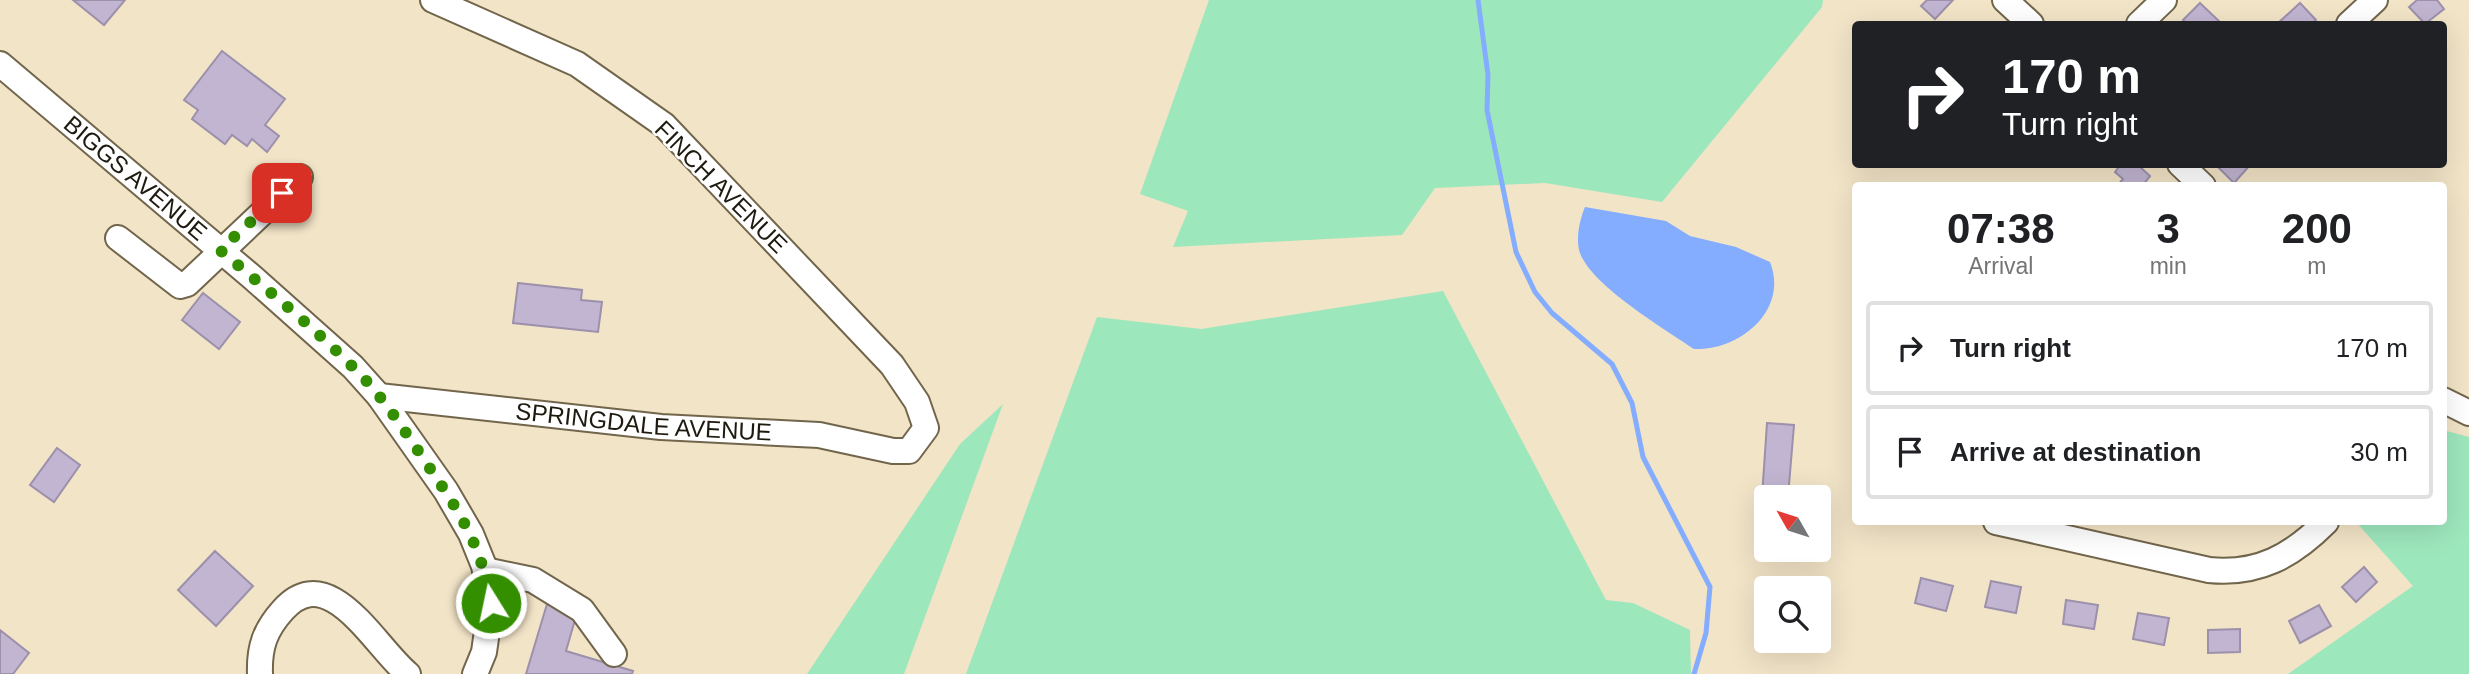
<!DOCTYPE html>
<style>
:root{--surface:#fff;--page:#f2f2f2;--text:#202124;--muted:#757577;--line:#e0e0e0}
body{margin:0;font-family:Arial,sans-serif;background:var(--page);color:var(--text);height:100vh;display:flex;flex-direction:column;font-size:26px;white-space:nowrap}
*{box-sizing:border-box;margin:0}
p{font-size:23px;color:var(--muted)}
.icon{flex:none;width:38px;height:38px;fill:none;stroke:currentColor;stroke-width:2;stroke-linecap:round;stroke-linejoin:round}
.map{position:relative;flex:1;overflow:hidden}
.drawer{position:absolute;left:1852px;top:182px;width:595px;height:343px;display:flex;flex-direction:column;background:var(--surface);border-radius:7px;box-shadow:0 7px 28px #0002}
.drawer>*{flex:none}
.guide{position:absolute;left:1852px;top:21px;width:595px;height:147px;border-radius:7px;box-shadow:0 7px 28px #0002;background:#202124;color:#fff;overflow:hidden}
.needle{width:46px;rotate:309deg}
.buttons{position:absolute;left:1754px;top:485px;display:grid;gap:14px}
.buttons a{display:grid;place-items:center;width:77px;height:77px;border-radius:7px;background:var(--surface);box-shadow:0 7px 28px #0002;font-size:35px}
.pin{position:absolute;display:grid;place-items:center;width:60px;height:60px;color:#fff;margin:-30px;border-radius:14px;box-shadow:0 4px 10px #0006}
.me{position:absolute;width:77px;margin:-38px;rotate:350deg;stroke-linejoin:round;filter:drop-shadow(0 0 5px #0008)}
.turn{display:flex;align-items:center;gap:24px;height:147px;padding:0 35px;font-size:32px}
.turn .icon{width:91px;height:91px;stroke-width:2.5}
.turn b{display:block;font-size:49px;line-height:60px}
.eta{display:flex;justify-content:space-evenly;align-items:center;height:119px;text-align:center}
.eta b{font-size:42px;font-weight:700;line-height:49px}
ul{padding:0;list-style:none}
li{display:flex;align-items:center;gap:21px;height:94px;margin:0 14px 10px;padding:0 21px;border:4px solid var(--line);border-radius:7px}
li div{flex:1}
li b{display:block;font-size:26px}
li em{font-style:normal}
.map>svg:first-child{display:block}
.green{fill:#9de7bd}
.water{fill:#84adff}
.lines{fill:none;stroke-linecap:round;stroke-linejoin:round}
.stream{stroke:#84adff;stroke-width:5}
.building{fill:#c1b5d1;stroke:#9c90ab;stroke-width:2}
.minor-casing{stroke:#71654b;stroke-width:28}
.minor{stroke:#fff;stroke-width:24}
.route{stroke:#348f00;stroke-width:12;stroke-dasharray:0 21.6}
.labels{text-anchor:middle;stroke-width:5;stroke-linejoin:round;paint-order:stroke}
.street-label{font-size:24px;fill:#1f1a10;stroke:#fff}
</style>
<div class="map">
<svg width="2469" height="674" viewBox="0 0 2469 674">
<rect width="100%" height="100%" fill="#f2e4c7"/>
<path class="green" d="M1209,0h614l-1,7 -160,195 -117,-19 -110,5 -33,47 -229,12 15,-36 -48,-17z
M1443,291l163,309 27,3 57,27 1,44h-725l131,-357 104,12z
M1003,404l-99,270h-97l153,-230z
M2443,430l26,7v237h-181l125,-88 -57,-64h87z"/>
<path class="water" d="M1585,207l81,14 24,15 46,11 34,15c19,48 -30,89 -76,87 -29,-20 -106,-65 -115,-99 -3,-14 1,-31 6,-43z"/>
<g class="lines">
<path class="stream" d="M1478,0l10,75 -1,35 29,142 19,40 17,21 60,51 20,39 11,54 67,130 -4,46 -12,41"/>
</g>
<path class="building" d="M73,0h52l-21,25z
M1927,0h26l-18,19 -14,-13z
M2417,0h20l7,9 -19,15 -16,-17z
M2200,3l22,21h-35l-4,-4z
M2300,3l16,17 -5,4h-34z
M222,51l63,48 -20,26 14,11 -12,16 -15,-13 -5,7 -15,-11 -7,9 -33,-25 6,-9 -14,-10z
M2121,164h16l13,12 -8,10h-25l6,-7 -8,-7z
M2215,164h36l-17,19z
M518,283l64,7 -1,10 21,2 -4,30 -85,-9z
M203,293l37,29 -21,27 -37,-29z
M1767,423l27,2 -6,72h-26z
M57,448l23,17 -26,37 -24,-17z
M215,551l38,35 -37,40 -38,-36z
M2364,567l13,15 -21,20 -14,-15z
M1921,578l32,8 -7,25 -31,-8z
M1991,581l30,6 -5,26 -31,-6z
M2066,600l32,5 -4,24 -31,-5z
M547,604l30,9 -11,38 67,20 -1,3h-106z
M2319,605l12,21 -31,17 -11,-22z
M2138,613l31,5 -5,27 -31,-6z
M2240,629v23l-32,1v-23z
M0,630l29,23 -16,21h-13z"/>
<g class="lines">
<g class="minor-casing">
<g id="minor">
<path d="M2005,0l26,24"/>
<path d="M2139,24l25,-24"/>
<path d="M2349,24l26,-24"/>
<path id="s1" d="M0,64l252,213 101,90 26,29 67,95 25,43 13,32 7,37 -7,49 -9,22"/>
<path d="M2180,164l23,22"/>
<path d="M118,238l62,48 7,-2 113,-107"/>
<path id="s2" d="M379,396l282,31 158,8 74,16h16l17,-23 -9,-26 -25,-37 -228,-240 -87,-61 -144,-64"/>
<path d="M2443,400l26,13"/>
<path d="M1996,522l213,48c49,5 83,-14 117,-48"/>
<path d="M485,570l48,10 49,30 32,44"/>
<path d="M260,674c-1,-27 5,-44 23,-64 46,-52 92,37 125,64"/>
</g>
</g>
<use href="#minor" class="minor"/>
</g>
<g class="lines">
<path class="route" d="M282,193l-62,57c45,38 91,75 133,117 29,28 51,63 74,97 33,49 54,80 64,139"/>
</g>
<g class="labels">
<g class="street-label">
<text dy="8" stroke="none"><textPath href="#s1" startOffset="177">BIGGS AVENUE</textPath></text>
<text transform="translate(721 187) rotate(45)" y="8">FINCH AVENUE</text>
<text dy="8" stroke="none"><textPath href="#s2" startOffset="266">SPRINGDALE AVENUE</textPath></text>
</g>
</g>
</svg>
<div class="buttons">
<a><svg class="needle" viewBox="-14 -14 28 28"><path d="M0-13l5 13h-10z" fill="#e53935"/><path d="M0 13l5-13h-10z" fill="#757577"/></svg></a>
<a><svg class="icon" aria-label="search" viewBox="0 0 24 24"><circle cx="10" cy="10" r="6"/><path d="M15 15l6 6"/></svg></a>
</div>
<div class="pin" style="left:282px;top:193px;background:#d93025"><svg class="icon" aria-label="arrive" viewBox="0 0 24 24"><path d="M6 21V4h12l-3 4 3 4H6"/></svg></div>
<svg class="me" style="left:491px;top:603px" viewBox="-20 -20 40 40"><circle r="17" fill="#348f00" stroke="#fff" stroke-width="3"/><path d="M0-11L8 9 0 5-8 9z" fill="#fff"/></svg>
<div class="guide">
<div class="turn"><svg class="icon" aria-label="right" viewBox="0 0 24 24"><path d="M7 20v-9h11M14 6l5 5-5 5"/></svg><div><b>170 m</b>Turn right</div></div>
</div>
<section class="drawer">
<div class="eta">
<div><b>07:38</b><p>Arrival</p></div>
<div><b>3</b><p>min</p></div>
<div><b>200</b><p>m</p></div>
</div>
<ul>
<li><svg class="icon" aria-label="right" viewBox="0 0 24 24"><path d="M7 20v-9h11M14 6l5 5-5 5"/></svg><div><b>Turn right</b></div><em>170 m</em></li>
<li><svg class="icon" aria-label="arrive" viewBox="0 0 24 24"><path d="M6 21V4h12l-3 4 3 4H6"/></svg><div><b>Arrive at destination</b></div><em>30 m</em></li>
</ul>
</section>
</div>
